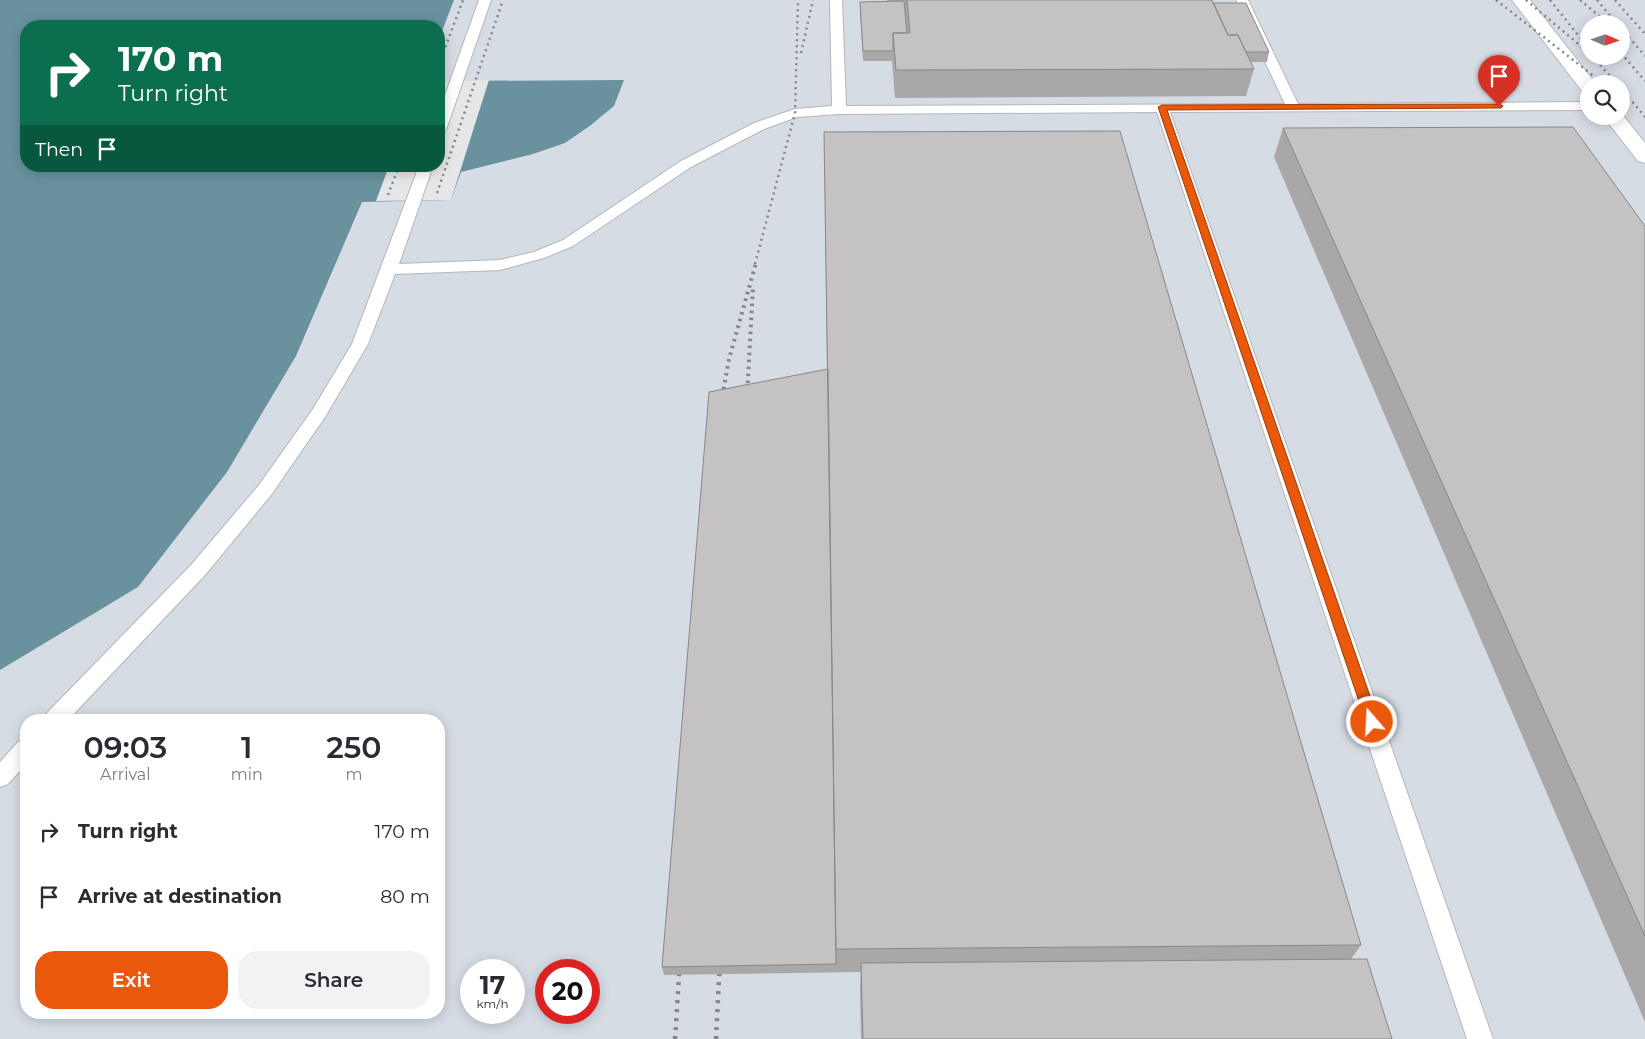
<!DOCTYPE html>
<style>
:root{--surface:#fff;--page:#f2f2f3;--text:#2b2b33;--muted:#7c7c81;--accent:#ea580c}
body{margin:0;font-family:Montserrat,sans-serif;background:var(--page);color:var(--text);height:100vh;display:flex;flex-direction:column;font-size:19px;white-space:nowrap}
*{box-sizing:border-box;margin:0}
p{font-size:16px;color:var(--muted)}
.icon{flex:none;width:28px;height:28px;fill:none;stroke:currentColor;stroke-width:2;stroke-linecap:round;stroke-linejoin:round}
.map{position:relative;flex:1;overflow:hidden}
.details{position:absolute;left:20px;top:714px;width:425px;height:305px;display:flex;flex-direction:column;background:var(--surface);border-radius:20px;box-shadow:0 2px 12px #0003}
.details>*{flex:none}
.guide{position:absolute;left:20px;top:20px;width:425px;height:152px;border-radius:20px;box-shadow:0 2px 12px #0003;background:#0b6e4f;color:#fff;overflow:hidden}
.needle{width:32px;rotate:92deg}
.tools{position:absolute;left:1580px;top:15px;display:grid;gap:10px}
.tools a{display:grid;place-items:center;width:50px;height:50px;border-radius:50%;background:var(--surface);box-shadow:0 2px 12px #0003;font-size:25px}
.speed{position:absolute;left:460px;top:959px;display:flex;gap:10px;font-size:25px;font-weight:700;text-align:center}
.speed>*{display:grid;place-content:center;width:65px;height:65px;border-radius:50%;background:var(--surface);box-shadow:0 2px 12px #0003;line-height:1}
.speed small{font-size:12px;font-weight:400}
.speed .limit{border:8px solid #d22;background:#fff;color:#111}
.pin{position:absolute;display:grid;place-items:center;width:42px;height:42px;color:#fff;margin:-51px -21px;border-radius:50% 50% 50% 0;rotate:-45deg;box-shadow:0 0 5px #0007}
.pin .icon{rotate:45deg}
.me{position:absolute;width:55px;margin:-28px;rotate:341deg;stroke-linejoin:round;filter:drop-shadow(0 0 4px #0008)}
.turn{display:flex;align-items:center;gap:18px;height:105px;padding:0 15px;font-size:22px}
.turn .icon{width:65px;height:65px;stroke-width:2.5}
.turn b{display:block;font-size:35px;line-height:42px}
.then{display:flex;align-items:center;height:48px;padding:0 15px;background:#0003;gap:10px;font-size:19px}
.eta{display:flex;justify-content:space-evenly;align-items:center;height:85px;text-align:center}
.eta b{font-size:30px;font-weight:600;line-height:35px}
.primary-button{display:flex;gap:10px;margin-top:auto;padding:10px 15px}
.primary-button a{flex:1;height:58px;border-radius:20px;background:var(--accent);color:#fff;font-size:20px;font-weight:600;line-height:58px;text-align:center}
.primary-button a+a{background:var(--page);color:var(--text)}
ul{padding:0;list-style:none}
li{display:flex;align-items:center;gap:15px;height:65px;padding:0 15px}
li div{flex:1}
li b{display:block;font-size:19px}
li em{font-style:normal}
.map>svg:first-child{display:block}
.built{fill:#d6dce4;fill-rule:evenodd}
.water{fill:#69919e}
.pier{fill:#e4e6e7}
.lines{fill:none;stroke-linecap:round;stroke-linejoin:round}
.service-casing{stroke:#b5b6b7;stroke-width:2}
.minor-casing{stroke:#b5b6b7;stroke-width:2}
.service{fill:#fff;fill-rule:evenodd}
.minor{fill:#fff;fill-rule:evenodd}
.rail-far2{stroke:#848586;stroke-width:2.5;stroke-dasharray:2 4;stroke-linecap:butt}
.rail-far1{stroke:#848586;stroke-width:4;stroke-dasharray:2.5 4.5;stroke-linecap:butt}
.rail{stroke:#848586;stroke-width:4.5;stroke-dasharray:3 6;stroke-linecap:butt}
.wall{fill:#a9a7a8}
.building{fill:#c4c2c3;stroke:#898888}
.route{fill:#ea580c;stroke:#983908}
</style>
<div class="map">
<svg width="1645" height="1039" viewBox="0 0 1645 1039">
<rect width="100%" height="100%" fill="#e4e6e7"/>
<path class="built" d="M454,0h1191v1039h-1645v-369l138,-83 158,-231 66,-154 14,-1 85,-29 72,-18 32,-11 26,-18 23,-19 9,-26 -184,1v-42zM1589,24h32v32h-32zM1589,84h32v32h-32zM26,720h413v292h-413zM471,970h43v42h-43zM546,970h43v42h-43z"/>
<path class="water" d="M0,0h454l-15,39v-13h-413v140h413v-85l185,-1 -10,26 -23,19 -26,18 -32,11 -72,18 -10,28 -89,2 -66,154 -69,116 -89,115 -138,83z"/>
<path class="pier" d="M489,80l-38,120 -75,1 13,-35h50v-85z"/>
<g class="lines">
<g class="service-casing">
<path id="service" d="M479,0h12l-45,130 -2,3 -5,1v-22z
M830,0h12l4,106 439,-2 -49,-104h12l50,104 291,-2v8l-419,2 323,927h-26l-310,-927 -318,2 -42,3 -33,12 -73,38 -118,79 -29,12 -44,12 -105,4 -27,70 -43,73 -54,78 -66,80 -137,145h-25l3,-6 145,-149 68,-80 54,-76 39,-65 67,-178h14l-34,98 101,-4 34,-8 29,-12 118,-79 73,-38 41,-14 37,-3z
M26,740v24l-18,20 -8,3v-25l18,-20z"/>
</g>
<g class="minor-casing">
<path id="minor" d="M1512,0h18l66,84h-7v9l-7,-2z
M1621,113l24,30v20l-7,-2 -35,-45h18z"/>
</g>
<use href="#service" class="service"/>
<use href="#minor" class="minor"/>
<path class="rail-far2" d="M1496,0l108,84
M1526,0l63,53
M1550,0l32,40
M1580,0l29,24
M1597,0l20,24
M1615,0l30,34
M1621,28l24,28
M801,53l12,-53
M1621,53l24,28
M1592,56l25,28
M439,64l24,-64
M1621,88l24,29
M437,193l66,-193
M388,195l11,-29
M755,264l40,-151 3,-113"/>
<path class="rail-far1" d="M747,397l6,-109
M721,403l8,-44 27,-96"/>
<path class="rail" d="M675,1039l5,-77
M716,1039l4,-80"/>
</g>
<path class="wall" d="M887,0h326v3l56,49 -2,10h-16l3,7 -8,27 -351,2 -3,-37h-29l-3,-50v-9l27,-1z
M1283,128l362,98v796l-371,-865z
M824,132l537,813 -10,14 41,80h-531l-1,-52 1,-15 -197,3 -2,-8 165,-598z"/>
<path class="building" d="M907,0h305l16,35h10l16,34 -358,1 -3,-37h17z
M904,1l3,32h-14v18h-30l-3,-49z
M1213,3h33l23,49h-23l-8,-17h-10z
M1573,127l72,99v710l-362,-808z
M1120,131l241,814 -525,4 -12,-817z
M828,369l8,595 -174,3 47,-575z
M1367,959l25,80h-529l-2,-76z"/>
<path class="route" d="M1499,104l4,2 -2,2 -334,2 212,612 -2,4 -5,2 -4,-2 -2,-4 -208,-615 4,-2z"/>
</svg>
<div class="tools">
<a><svg class="needle" viewBox="-14 -14 28 28"><path d="M0-13l5 13h-10z" fill="#e53935"/><path d="M0 13l5-13h-10z" fill="#7c7c81"/></svg></a>
<a><svg class="icon" aria-label="search" viewBox="0 0 24 24"><circle cx="10" cy="10" r="6"/><path d="M15 15l6 6"/></svg></a>
</div>
<div class="speed"><div>17<small>km/h</small></div><div class="limit">20</div></div>
<div class="pin" style="left:1499px;top:106px;background:#d93025"><svg class="icon" aria-label="arrive" viewBox="0 0 24 24"><path d="M6 21V4h12l-3 4 3 4H6"/></svg></div>
<svg class="me" style="left:1372px;top:722px" viewBox="-20 -20 40 40"><circle r="17" fill="#ea580c" stroke="#fff" stroke-width="3"/><path d="M0-11L8 9 0 5-8 9z" fill="#fff"/></svg>
<div class="guide">
<div class="turn"><svg class="icon" aria-label="right" viewBox="0 0 24 24"><path d="M7 20v-9h11M14 6l5 5-5 5"/></svg><div><b>170 m</b>Turn right</div></div>
<div class="then">Then<svg class="icon" aria-label="arrive" viewBox="0 0 24 24"><path d="M6 21V4h12l-3 4 3 4H6"/></svg></div>
</div>
<section class="details">
<div class="eta">
<div><b>09:03</b><p>Arrival</p></div>
<div><b>1</b><p>min</p></div>
<div><b>250</b><p>m</p></div>
</div>
<ul>
<li><svg class="icon" aria-label="right" viewBox="0 0 24 24"><path d="M7 20v-9h11M14 6l5 5-5 5"/></svg><div><b>Turn right</b></div><em>170 m</em></li>
<li><svg class="icon" aria-label="arrive" viewBox="0 0 24 24"><path d="M6 21V4h12l-3 4 3 4H6"/></svg><div><b>Arrive at destination</b></div><em>80 m</em></li>
</ul>
<div class="primary-button"><a>Exit</a><a>Share</a></div>
</section>
</div>
